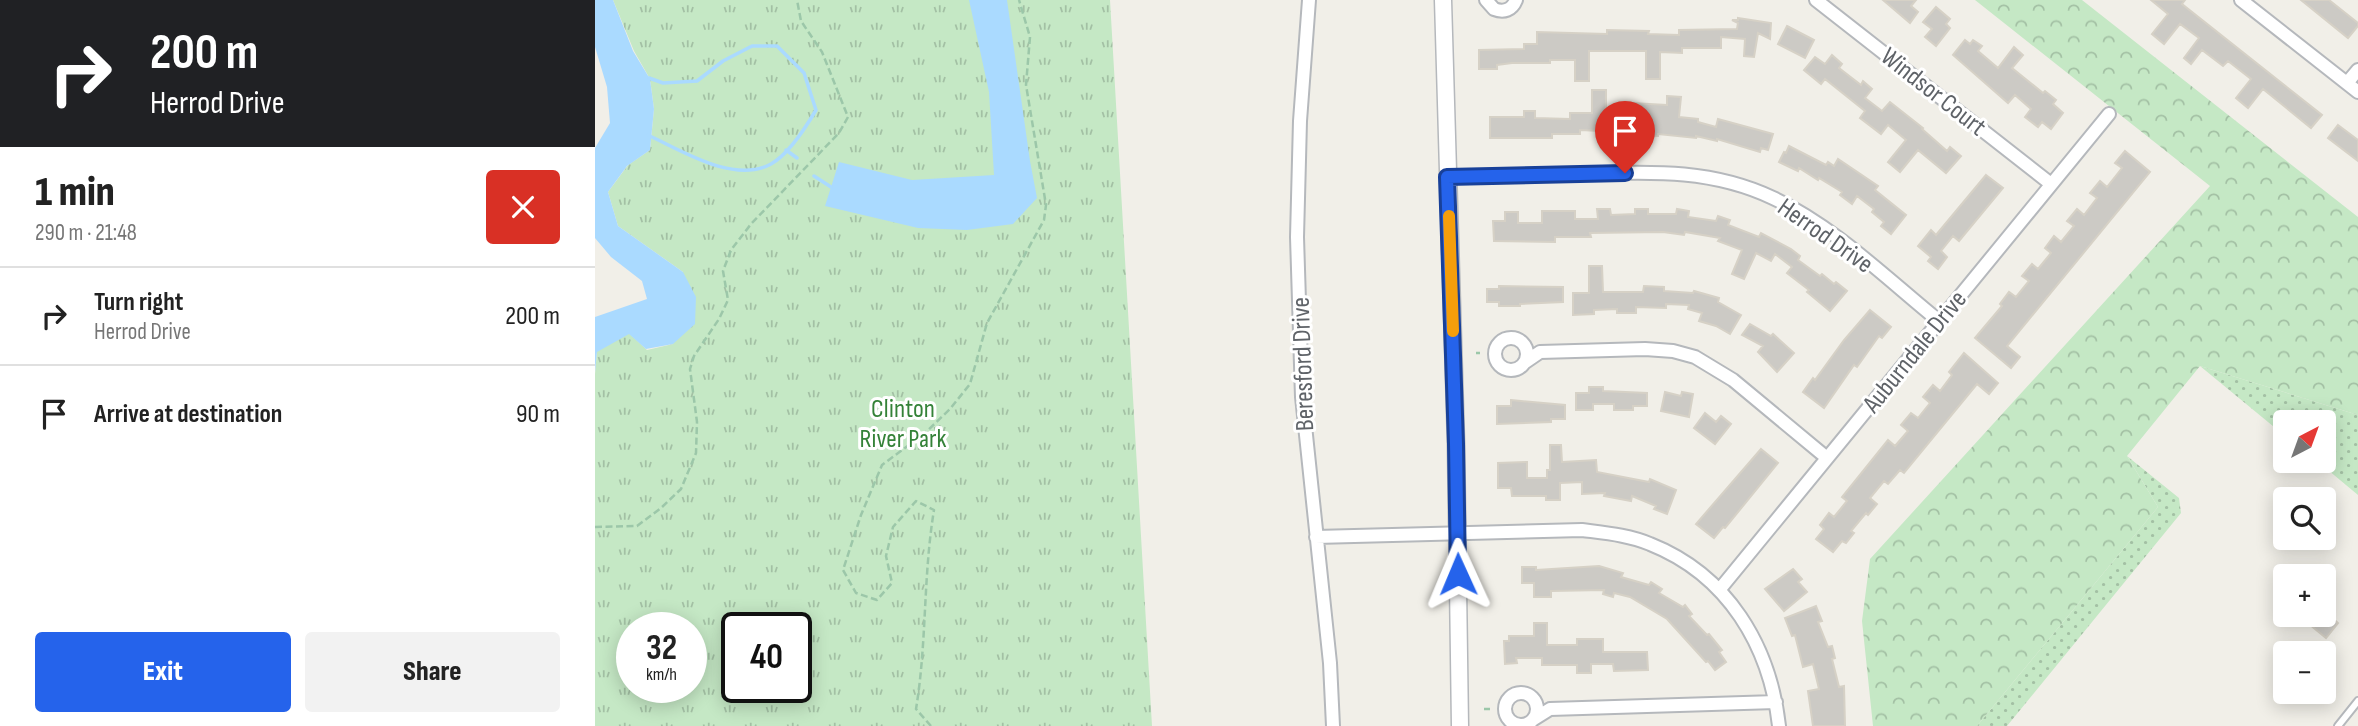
<!DOCTYPE html>
<meta charset="utf-8">
<style>
:root{--surface:#fff;--page:#f2f2f2;--text:#222;--muted:#767676;--line:#e0e0e0;--accent:#2563eb}
body{margin:0;font-family:"Sofia Sans Condensed",sans-serif;background:var(--page);color:var(--text);height:100vh;display:flex;flex-direction:column;font-size:26px;white-space:nowrap}
*{box-sizing:border-box;margin:0}
p{font-size:23px;color:var(--muted)}
.icon{flex:none;width:38px;height:38px;fill:none;stroke:currentColor;stroke-width:2;stroke-linecap:round;stroke-linejoin:round}
.map{position:relative;flex:1;overflow:hidden}
.side{display:flex;flex-direction:column;background:var(--surface);width:595px}
.side>*{flex:none}
.top-card{background:#202124;color:#fff;overflow:hidden}
.needle{width:46px;rotate:41deg}
.controls{position:absolute;left:1678px;top:410px;display:grid;gap:14px}
.controls a{display:grid;place-items:center;width:63px;height:63px;border-radius:7px;background:var(--surface);box-shadow:0 4px 18px #0003;font-size:35px}
.speed{position:absolute;left:21px;top:612px;display:flex;gap:14px;font-size:35px;font-weight:700;text-align:center}
.speed>*{display:grid;place-content:center;width:91px;height:91px;border-radius:50%;background:var(--surface);box-shadow:0 4px 18px #0003;line-height:1}
.speed small{font-size:18px;font-weight:400}
.speed .limit{border:4px solid #111;border-radius:10px;background:#fff;color:#111}
.pin{position:absolute;display:grid;place-items:center;width:60px;height:60px;color:#fff;margin:-72px -30px;border-radius:50% 50% 50% 0;rotate:-45deg;box-shadow:0 0 7px #0007}
.pin .icon{rotate:45deg}
.me{position:absolute;width:77px;margin:-38px;rotate:359deg;stroke-linejoin:round;filter:drop-shadow(0 0 5px #0008)}
.turn{display:flex;align-items:center;gap:24px;height:147px;padding:0 35px;font-size:32px}
.turn .icon{width:91px;height:91px;stroke-width:2.5}
.turn b{display:block;font-size:49px;line-height:60px}
.round{display:grid;place-items:center;flex:none;width:74px;height:74px;border-radius:7px;background:var(--page)}
.summary{display:flex;align-items:center;justify-content:space-between;height:119px;padding:0 35px}
h1{font-size:42px;font-weight:800;line-height:52px}
.button{display:flex;gap:14px;margin-top:auto;padding:14px 35px}
.button a{flex:1;height:80px;border-radius:7px;background:var(--accent);color:#fff;font-size:28px;font-weight:800;line-height:80px;text-align:center}
.button a+a{background:var(--page);color:var(--text)}
ul{padding:0;list-style:none}
li{display:flex;align-items:center;gap:21px;height:98px;padding:0 35px;border-top:2px solid var(--line)}
li div{flex:1}
li b{display:block;font-size:26px}
li em{font-style:normal}
main{display:flex;flex:1;min-height:0}
.map>svg:first-child{display:block}
.grass{fill:url(#grass-dots)}
.forest{fill:url(#forest-crowns)}
.park{fill:url(#park-tufts);fill-rule:evenodd}
.water{fill:#aadaff}
.lines{fill:none;stroke-linecap:round;stroke-linejoin:round}
.stream{stroke:#aadaff;stroke-width:3.5}
.building{fill:#cccac5;stroke:#d6d1c6;stroke-width:2}
.service-casing{stroke:#b5b8bc;stroke-width:10}
.minor-casing{stroke:#b5b8bc;stroke-width:16}
.tertiary-casing{stroke:#b5b8bc;stroke-width:19}
.path{stroke:#9cc7a9;stroke-width:2.5;stroke-dasharray:7 3.5;stroke-linecap:butt}
.service{stroke:#fff;stroke-width:6}
.minor{stroke:#fff;stroke-width:12}
.tertiary{stroke:#fff;stroke-width:16}
.route-casing{stroke:#184099;stroke-width:18}
.route{stroke:#2563eb;stroke-width:12}
.slow{stroke:#f59e0b;stroke-width:12}
.labels{text-anchor:middle;stroke-width:6;stroke-linejoin:round;paint-order:stroke}
.street-label{font-size:26px;fill:#5f6368;stroke:#fff}
.park-label{font-size:26px;fill:#348238;stroke:#fff}
</style>
<main>
<section class="side">
<div class="top-card">
<div class="turn"><svg class="icon" aria-label="right" viewBox="0 0 24 24"><path d="M7 20v-9h11M14 6l5 5-5 5"/></svg><div><b>200 m</b>Herrod Drive</div></div>
</div>
<div class="summary"><div><h1>1 min</h1><p>290 m · 21:48</p></div><a class="round" style="background:#d93025;color:#fff"><svg class="icon" aria-label="close" viewBox="0 0 24 24"><path d="M6 6l12 12M18 6L6 18"/></svg></a></div>
<ul>
<li><svg class="icon" aria-label="right" viewBox="0 0 24 24"><path d="M7 20v-9h11M14 6l5 5-5 5"/></svg><div><b>Turn right</b><p>Herrod Drive</p></div><em>200 m</em></li>
<li><svg class="icon" aria-label="arrive" viewBox="0 0 24 24"><path d="M6 21V4h12l-3 4 3 4H6"/></svg><div><b>Arrive at destination</b></div><em>90 m</em></li>
</ul>
<div class="button"><a>Exit</a><a>Share</a></div>
</section>
<div class="map">
<svg width="1763" height="726" viewBox="0 0 1763 726">
<defs>
<pattern id="grass-dots" width="8" height="8" patternUnits="userSpaceOnUse" patternTransform="scale(1.75)"><rect width="8" height="8" fill="#c5e8c5"/><path d="M2 2h.1M6 6h.1" fill="none" stroke="#a3c0a4" stroke-width="1.8" stroke-linecap="round"/></pattern>
<pattern id="forest-crowns" width="20" height="18" patternUnits="userSpaceOnUse" patternTransform="scale(1.75)"><rect width="20" height="18" fill="#c5e8c5"/><path d="M2 6a3 3 0 1 1 6 0M12 15a3 3 0 1 1 6 0" fill="none" stroke="#a3c0a4"/></pattern>
<pattern id="park-tufts" width="24" height="20" patternUnits="userSpaceOnUse" patternTransform="scale(1.75)"><rect width="24" height="20" fill="#c5e8c5"/><path d="M3 7l-1-3M5 7V3M7 7l1-3M15 17l-1-3M17 17v-4M19 17l1-3" fill="none" stroke="#a3c0a4"/></pattern>
</defs>
<rect width="100%" height="100%" fill="#f1efe8"/>
<path class="grass" d="M1605,366l158,49v80l-42,-35h8v-38h-39v14z
M1532,456l52,42 2,15 -174,213h-30l181,-219z"/>
<path class="forest" d="M1380,0h107l276,217v198l-158,-49 -73,90 31,51 -181,219h-104l-11,-105 8,-62 340,-373z"/>
<path class="park" d="M18,0h497l42,726h-557v-352l2,-23 32,-18 18,17 26,-6 10,-72 -65,-46 -10,-34 20,-27 22,-15 4,-41 -4,-30 -16,-28zM37,628h59v60h-59zM142,628h59v60h-59z"/>
<path class="water" d="M0,0h18l20,51 17,28 4,30 -4,41 -23,16 -19,26 10,34 65,46 13,25 -1,27 -22,20 -27,5 -17,-15 -32,18 -2,20v-55l52,-18 -5,-18 -31,-24 -16,-19v-90l15,-25 -3,-36 -12,-40z
M374,0h38l23,161 7,37 -24,26 -46,6 -49,-2 -93,-22 14,-44 73,18 82,-5 -5,-83z"/>
<g class="lines">
<path class="stream" d="M53,135c34,16 86,49 123,29 18,-10 35,-37 45,-54l-12,-37 -27,-27h-25l-29,15 -26,20 -34,2 -14,-5
M191,150l11,8
M219,176l17,11"/>
</g>
<path class="building" d="M1288,0h33l-5,6 7,6 -8,11z
M1556,0h34l-3,4 140,111 -11,13 -48,-39 -15,19 -12,-10 15,-19 -23,-18 -5,5 -21,-16 -11,14 -7,-6 15,-20 -19,-14 -16,20 -12,-10 16,-20z
M1706,0h28l29,23v3l-10,12z
M1341,7l14,12 -4,5 4,4 -14,18 -11,-9 7,-8 -9,-7z
M1143,18l33,5 -1,16 -12,-6 -4,24 -10,-1 1,-17 -24,-2v11h-39v5l-22,-1v27h-14v-28h-57v30h-14v-21h-25v3h-38l-15,2v4h-18v-19l45,-1v-5h13v-12l70,2v-4l42,1 -1,3 31,1v-5l58,-1 1,-6 -6,-3h6z
M1192,26l27,14 -9,18 -27,-14z
M1370,40l5,4 3,-4 9,6 -4,5 20,17 16,-21 9,8 -11,13 31,25 2,-2 11,9 -3,4 10,9 -12,16 -9,-7 -4,5 -13,-10 6,-8 -16,-14 -7,8 -55,-48z
M1237,55l10,9 -3,4 22,17 2,-4 9,8 -7,9 17,13 8,-9 33,26 -1,1 25,22 3,-4 11,9 -15,17 -28,-23 -18,22 -12,-10 18,-22 -18,-15 -7,9 -21,-16 5,-7 -40,-32 -4,5 -17,-14 11,-13 10,7z
M997,90h14v25h16l1,19 -22,1v-4l-21,-1v4h-28v4h-62v-21h34v-6h11v7l35,1v-6h22z
M1072,96l14,1 -2,20 19,2v3l18,5 2,-8 55,15 -5,16 -7,-2 -1,4 -43,-13v2l-21,-5v2l-38,-4v2l-13,-1 1,-12 -14,-1 1,-19 34,2z
M1743,125l20,15v21l-30,-23z
M1194,146l37,19 2,-3 6,4 4,-7 40,27 -3,4 31,25 -15,19 -10,-8 3,-4 -12,-10 2,-3 -17,-13 -5,8 -12,-9 2,-3 -23,-14 -1,2 -19,-12 -1,3 -19,-9 5,-10 2,1z
M1530,151l25,21 -143,174 13,11 -9,11 -36,-30 27,-32 -2,-2 9,-12 7,5 13,-16 -7,-5 10,-12 6,5 13,-16 -6,-5 9,-12 7,6 13,-16 -7,-5 10,-12 7,6 13,-17 -7,-5 10,-12 7,6 15,-19 -7,-5z
M1391,175l17,13 -44,53 -6,-5 -12,15 6,6 -9,12 -10,-8 3,-4 -13,-11 13,-16 5,5z
M1002,209h13l1,6 24,-1v-5h13v5h28l1,-5 12,2 -1,6 28,4 2,-5 12,4 -2,5 31,12 2,-4 30,16 9,7 -2,4 22,16 2,-2 12,10 2,-2 11,9 -17,20 -23,-19 2,-2 -22,-17 5,-6 -17,-13 -4,7 -15,-8 -12,26 -12,-5 10,-24 -24,-9 2,-3 -35,-6 -1,3 -21,-3 -73,1 1,4h-36v5l-61,-1 -1,-20h12v-9h13v11h24v-12h33v8h23z
M994,266h13l1,26h40l1,-6 20,1v4l29,2 1,-2 25,7 -1,4 23,13 -11,19 -14,-8 -17,-5 3,-8 -14,-4 1,-4 -23,-1v4l-30,-1v6h-19v-4l-23,1v4l-21,1v-22h16z
M904,286l64,1v15l-43,2v2h-21v-4h-12v-13h12z
M1275,310l21,17 -9,11 -3,-2 -22,31 -3,-2 -30,43 -21,-16 10,-14 2,2 29,-40z
M1155,324l21,12 2,-2 21,19 -17,19 -19,-20 5,-6 -21,-11z
M1369,353l34,30 -9,11 -12,-10 -73,89 -4,-3 -12,14 -4,-3 -14,17 7,6 -9,11 -2,-2 -15,18 3,2 -8,10 -4,-2 -9,11 -17,-13 8,-10 -4,-4 9,-12 5,4 13,-16 -5,-4 46,-57 7,6 13,-15 -7,-6 10,-12 7,5 12,-15 -7,-6 10,-12 7,6 12,-16 -3,-3z
M994,387h14v4l44,2v13h-14v4h-19v-6h-21v6h-17v-17h13z
M1070,392l16,4 1,-4 11,2 -4,23 -28,-6z
M916,400l54,5v14h-14v3l-54,2v-18h14z
M1110,413l11,9 5,-6 10,8 -16,20 -21,-16z
M955,445h11l1,17 34,-2 1,12 52,10 1,-3 26,11 -9,24 -13,-5 2,-3 -24,-10 -1,5 -27,-5 1,-3 -23,1v-12l-22,1v17h-14v-4h-34l-1,-8h-13v-25l29,-1v16h20v-8h3z
M1166,449l17,14 -53,65 -2,-1 -9,11 -18,-14z
M1004,566l24,7 -2,4 28,8 2,-3 11,7 -3,4 24,14 2,-2 7,9 -3,2 18,19 2,-1 13,16 -3,2 7,10 -11,8 -7,-9 -2,1 -39,-43 -37,-22 -16,-4 -1,4 -10,-3 1,-4 -53,1v6h-17v-14h-12v-16h14v3z
M1198,569l9,10 -4,3 9,10 -23,19 -19,-22z
M1221,606l6,15 -4,1 10,25 4,-1 3,12 -3,1 7,28 5,-1 1,40h-32l-5,-35 11,-2 -6,-25 -10,3 -8,-32 -3,1 -7,-18z
M1702,614h31l10,9 -12,15z
M939,623h13v22h30v-6h26v13h44l1,18 -34,1 -1,-7h-22v9h-14v-8h-35v-7h-26l1,5 -12,1 -1,-23h5v-5h25z"/>
<g class="lines">
<g class="service-casing">
<path id="service" d="M1743,726l20,-25"/>
</g>
<g class="minor-casing">
<path id="minor" d="M714,0l-9,121 -3,116 5,160 28,266 3,63
M891,0l8,9c10,4 18,1 22,-9
M1221,0l235,184
M1646,0l117,92
M1752,83l11,-13
M852,177c45,-1 89,-2 133,-3 68,-2 130,-6 193,24 62,29 114,81 166,123
M900 354a16 16 0 1 1 32 0a16 16 0 1 1-32 0Z
M929,363l16,-11 105,-3 28,2 22,6 38,23 94,78
M721,537l266,-7c23,3 47,5 68,14 78,31 120,102 129,182
M1125,589l389,-475
M910 709a16 16 0 1 1 32 0a16 16 0 1 1-32 0Z
M939,719l16,-10 226,-7"/>
</g>
<g class="tertiary-casing">
<path id="tertiary" d="M848,0l13,444 4,282"/>
</g>
<path class="path" d="M881,353h4
M0,527l42,-1 24,-18 20,-19 15,-36 1,-31 -7,-53 4,-13 25,-37 9,-19 -5,-29 8,-21 20,-26 88,-91 9,-16 -26,-65 -21,-31 -4,-21
M889,709h6
M336,726l-15,-17c11,-66 7,-133 18,-199l-18,-9 -23,26 -7,29 6,27 -15,17 -21,-7 -13,-23 18,-55 21,-50 43,-32 25,-24 20,-25 17,-61 57,-103 2,-15 -20,-120 4,-48 -11,-37"/>
<use href="#service" class="service"/>
<use href="#minor" class="minor"/>
<use href="#tertiary" class="tertiary"/>
</g>
<g class="lines">
<g class="route-casing">
<path id="route" d="M863,574l-2,-130 -9,-267 178,-4"/>
</g>
<use href="#route" class="route"/>
<path class="slow" d="M854,216l4,115"/>
</g>
<g class="labels">
<g class="street-label">
<text transform="translate(1339 91) rotate(38)" y="9">Windsor Court</text>
<text transform="translate(1231 235) rotate(35)" y="9">Herrod Drive</text>
<text transform="translate(1319 351) rotate(-51)" y="9">Auburndale Drive</text>
<text transform="translate(707 364) rotate(-92)" y="9">Beresford Drive</text>
</g>
<g class="park-label">
<text x="308" y="417">Clinton<tspan x="308" dy="30">River Park</tspan></text>
</g>
</g>
</svg>
<div class="controls">
<a><svg class="needle" viewBox="-14 -14 28 28"><path d="M0-13l5 13h-10z" fill="#e53935"/><path d="M0 13l5-13h-10z" fill="#767676"/></svg></a>
<a><svg class="icon" aria-label="search" viewBox="0 0 24 24"><circle cx="10" cy="10" r="6"/><path d="M15 15l6 6"/></svg></a>
<a>+</a>
<a>−</a>
</div>
<div class="speed"><div>32<small>km/h</small></div><div class="limit">40</div></div>
<div class="pin" style="left:1030px;top:173px;background:#d93025"><svg class="icon" aria-label="arrive" viewBox="0 0 24 24"><path d="M6 21V4h12l-3 4 3 4H6"/></svg></div>
<svg class="me" style="left:863px;top:574px" viewBox="-20 -20 40 40"><path d="M0-17L14 15 0 8-14 15z" fill="#2563eb" stroke="#fff" stroke-width="4"/></svg>
</div>
</main>
